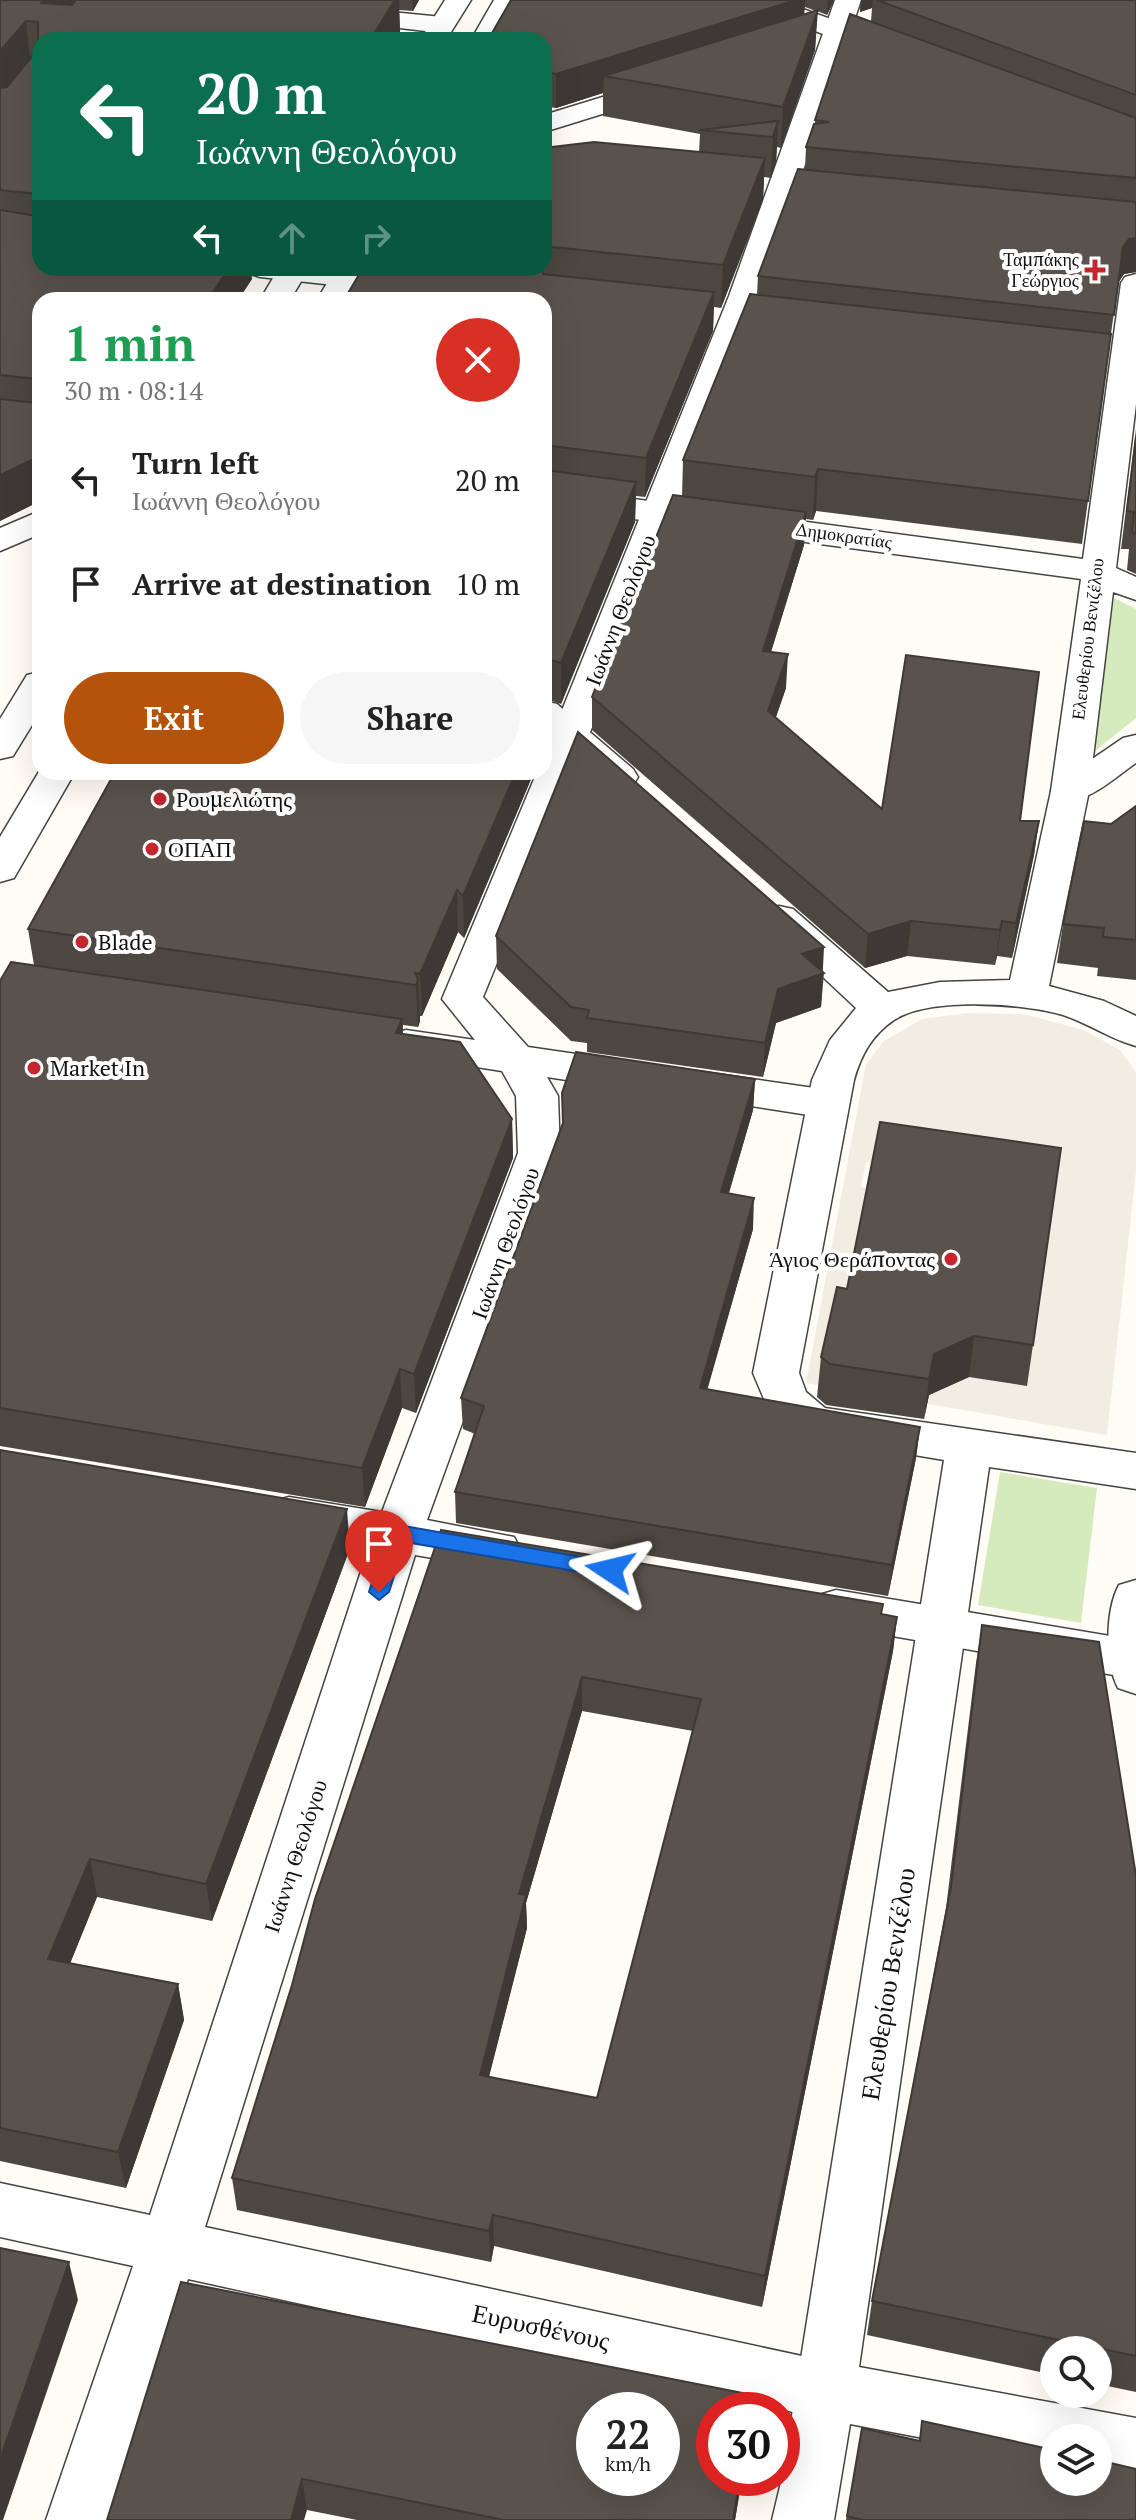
<!DOCTYPE html>
<meta charset="utf-8">
<style>
:root{--surface:#fff;--page:#f6f6f6;--text:#222;--muted:#767676;--accent:#b45309}
body{margin:0;font-family:"PT Serif",serif;background:var(--page);color:var(--text);height:100vh;display:flex;flex-direction:column;font-size:30px;white-space:nowrap}
*{box-sizing:border-box;margin:0}
p{font-size:26px;color:var(--muted)}
.icon{flex:none;width:44px;height:44px;fill:none;stroke:currentColor;stroke-width:2;stroke-linecap:round;stroke-linejoin:round}
.map{position:relative;flex:1;overflow:hidden}
.panel{position:absolute;left:32px;top:292px;width:520px;height:488px;display:flex;flex-direction:column;background:var(--surface);border-radius:24px;box-shadow:0 8px 32px #0002}
.panel>*{flex:none}
.banner{position:absolute;left:32px;top:32px;width:520px;height:244px;border-radius:24px;box-shadow:0 8px 32px #0002;background:#0b6e4f;color:#fff;overflow:hidden}
.controls{position:absolute;left:1040px;top:2336px;display:grid;gap:16px}
.controls a{display:grid;place-items:center;width:72px;height:72px;border-radius:50%;background:var(--surface);box-shadow:0 8px 32px #0002;font-size:40px}
.speed{position:absolute;left:576px;top:2392px;display:flex;gap:16px;font-size:40px;font-weight:700;text-align:center}
.speed>*{display:grid;place-content:center;width:104px;height:104px;border-radius:50%;background:var(--surface);box-shadow:0 8px 32px #0002;line-height:1}
.speed small{font-size:20px;font-weight:400}
.speed .limit{border:12px solid #d22;background:#fff;color:#111}
.pin{position:absolute;display:grid;place-items:center;width:68px;height:68px;color:#fff;margin:-82px -34px;border-radius:50% 50% 50% 0;rotate:-45deg;box-shadow:0 0 8px #0007}
.pin .icon{rotate:45deg}
.me{position:absolute;width:88px;margin:-44px;rotate:280deg;stroke-linejoin:round;filter:drop-shadow(0 0 6px #0008)}
.turn{display:flex;align-items:center;gap:28px;height:168px;padding:0 32px;font-size:36px}
.turn .icon{width:104px;height:104px;stroke-width:2.5}
.turn b{display:block;font-size:56px;line-height:68px}
.lanes{display:flex;align-items:center;height:76px;padding:0 32px;background:#0003;justify-content:center;gap:40px;direction:ltr}
.lanes .off{opacity:.35}
.round{display:grid;place-items:center;flex:none;width:84px;height:84px;border-radius:42px;background:var(--page)}
.head{display:flex;align-items:center;justify-content:space-between;height:136px;padding:0 32px}
h1{font-size:48px;font-weight:700;line-height:60px;color:#1e9e55}
.cta{display:flex;gap:16px;margin-top:auto;padding:16px 32px}
.cta a{flex:1;height:92px;border-radius:48px;background:var(--accent);color:#fff;font-size:32px;font-weight:700;line-height:92px;text-align:center}
.cta a+a{background:var(--page);color:var(--text)}
ul{padding:0;list-style:none}
li{display:flex;align-items:center;gap:24px;height:104px;padding:0 32px}
li div{flex:1}
li b{display:block;font-size:30px}
li em{font-style:normal}
.map>svg:first-child{display:block}
.green{fill:#d5ebbd}
.plaza{fill:#f1ede2;fill-rule:evenodd}
.lines{fill:none;stroke-linecap:round;stroke-linejoin:round}
.minor-casing{stroke:#444;stroke-width:3}
.tertiary-casing{stroke:#444;stroke-width:3}
.minor{fill:#fff;fill-rule:evenodd}
.tertiary{fill:#fff;fill-rule:evenodd}
.wall{fill:#4d4742;fill-rule:evenodd}
.shaded-wall{fill:#3f3936}
.building{fill:#5a524d;stroke:#3f3936;stroke-width:2;fill-rule:evenodd}
.route{fill:#1a73e8;stroke:#114b97;stroke-width:2}
.poi-dot{fill:#c4262e;stroke:#fff;stroke-width:3}
.labels{text-anchor:middle;stroke-width:8;stroke-linejoin:round;paint-order:stroke}
.far-poi-label{font-size:18px;fill:#111;stroke:#fff;text-anchor:end}
.far-street-label{font-size:18px;fill:#111;stroke:#fff}
.street-label{font-size:22px;fill:#111;stroke:#fff}
.poi-label{font-size:22px;fill:#111;stroke:#fff;text-anchor:start}
.near-street-label{font-size:26px;fill:#111;stroke:#fff}
</style>
<div class="map">
<svg width="1136" height="2520" viewBox="0 0 1136 2520">
<rect width="100%" height="100%" fill="#fffdf5"/>
<path class="green" d="M1114,598l22,11v109l-47,38z
M1000,1472l97,16 -16,135 -103,-18z"/>
<path class="plaza" d="M968,1013l55,1 61,16 36,20 16,22v99l-29,264 -301,-52 60,-319 18,-23 38,-22zM866,1162l188,27 -104,196 -16,7 -21,-1 -42,-202 -10,-2z"/>
<g class="lines">
<g class="minor-casing">
<path id="minor" d="M835,0h26c-111,338 -244,668 -378,997l45,50 103,15 15,4 6,10 -6,10 -15,4 -84,-13 11,19 2,57 -133,367 87,17 7,13 -7,13 -17,6 -82,-14 -210,672 620,134 21,8 9,21 -9,21 -21,8 -637,-140 -80,241h-62l87,-254 -133,-29v-54l150,32 219,-668 -97,-19 -7,-13 7,-13 17,-5 93,15 136,-359 -2,-57 -14,-25 -96,-15 -14,-4 -6,-9 6,-9 14,-4 69,10 -33,-41 95,-227h7v-17l185,-459z
M341,7l101,10 13,8 -13,8 -110,-13 -4,-5 4,-5z
M661,79l9,2 4,6 -4,6 -126,39v-17z
M245,268c51,0 105,-5 154,8l5,6 -5,6 -10,3 -129,-14 -10,-3z
M1136,735v28c-24,16 -49,43 -79,36l-6,-8 6,-8 66,-45z
M695,1071l133,19 15,4 6,10 -6,10 -15,4 -148,-23 -6,-10 6,-10z
M836,1590l298,50 2,39 -317,-56 -8,-14 8,-14z"/>
</g>
<g class="tertiary-casing">
<path id="tertiary" d="M445,0h26l-25,40h-26z
M494,0h26l-23,40h-26z
M741,0h37l133,48 4,6 -4,6h-18l-148,-55z
M279,268h30l-19,32h-30z
M336,268h30l-19,32h-30z
M1136,274v130l-20,164 20,9v23l-23,-8 -24,199 -40,195 55,15 32,15v30c-26,-7 -48,-23 -73,-31 -41,-12 -133,-18 -169,5 -22,15 -33,35 -40,60l-55,293 7,19 19,16 311,45v36l-147,-22 -130,900 277,51v60l-38,-7v-33h-44v25l-204,-39 -16,96h-62l10,-42 162,-1018 -148,-25 -26,-22 -17,-40 59,-293 18,-40 26,-32 -96,-90 5,-9 14,-3 14,3 95,83 52,-10 70,-2 41,-189 30,-212 -537,-72v-20l539,72 38,-276 4,-6z
M40,511v23l-40,17v-23z
M40,672v40l-27,44 -13,3v-40l27,-44z
M544,701l13,3 76,65 5,8 -5,8 -13,3 -13,-3 -63,-54z
M40,770l35,2 -61,106 -14,4v-45z
M1136,1580v114l-18,-6c-13,-25 -13,-77 1,-103z"/>
</g>
<use href="#minor" class="minor"/>
<use href="#tertiary" class="tertiary"/>
</g>
<path class="wall" d="M0,0h419l-6,11 -14,-1 1,22 -360,8 212,239 -14,21h-198v201l-40,20z
M511,0h323l-7,15 -10,-4 -2,39 -34,98 -4,-1 -1,15 -5,16 -7,-1 -1,23 -42,108 -7,-1 -1,24 -68,166 -9,-1 -1,26 -74,182 -14,-5 1,39 -4,9v-447l-181,-32h181v-120l155,4 1,-18 -97,-18v-23l-47,15 -12,-2v-66zM805,7l11,4 -12,3z
M861,0h275v272l-12,2 -6,9 -36,261 -266,-33 -3,9 -7,-1 -2,26 -33,107 15,36 -10,29 106,92 138,12h19l-5,34 -22,103 -15,-2 -2,9 -88,-9 -42,12 -273,-238v-33l90,-201 1,-36 74,-165 1,-19 47,-107 1,-22 9,-23v-4l56,-99 1,-13 -12,4z
M1136,429v145l-9,-4 2,-21h-8z
M115,772h419l-70,166 -6,-6 -36,84h-2v5l-2,6 -15,-2v9l109,85 1,39 -97,255 -14,-5 -37,99 -365,-61v-465l34,-16 -6,-36z
M1136,806v174l-39,-4 1,-8 -41,-5 6,-39 48,-100z
M496,936l326,36 2,1 -3,34 -45,16 -13,54 -176,-25v-9l-16,-2 -74,-72z
M755,1079l-2,31 -24,83 24,36 -46,160 213,38 -4,31 -28,138 -432,-73 -1,-31 20,-58 -12,-5 -2,-31 101,-273v-32z
M837,1287l196,58 -6,41 -58,-9 -40,18 -5,24 -98,-14 -9,-8 4,-40z
M0,1450l350,98 -138,373 -115,-24 -27,66 108,21 6,36 -58,168 -126,-27z
M441,1530l456,87 -4,34 -131,656 -268,-61 -3,16 -254,-52 -5,-32zM582,1711l111,20 -96,367 -108,-21 38,-149 -1,-25z
M982,1625l154,251v516l-38,-8v-34h-44v25l-187,-40 5,-34 74,-393 30,-245z
M181,2282l572,113 -1,15h-38v68h28l-7,42h-378l-50,-10z
M922,2421l214,99h-290l16,-92 57,13z"/>
<path class="shaded-wall" d="M43,0h34l-31,40 -5,-37z
M395,0h4l1,32 -5,8h-25z
M412,0h7l-6,11z
M796,0h9l-2,30 -199,46 -1,17 -47,15v-34z
M828,0h6l-7,15z
M861,0h12l-1,8 -12,4z
M818,10l-3,40 -34,98 2,-41z
M26,21l4,38 -30,36v-44z
M778,121l-2,41 -5,16 2,-41z
M765,158l-2,42 -42,108 2,-43z
M1136,238v34l-12,2 -6,9 5,-36 6,-8z
M229,268h22l1,11 -14,21h-30z
M714,292l-1,39 -68,166 1,-39z
M40,456v45l-40,20v-46z
M818,469l-2,42 -3,9 2,-43z
M636,482l-1,40 -74,182v-41z
M806,512l-2,33 -43,139 2,-33z
M788,654l-2,34 -20,57 2,-34z
M547,697l1,41 -4,9v-42z
M516,772h18l-70,166 -1,-42z
M1039,821l-5,34 -22,103 4,-35z
M457,890l1,42 -36,84 -2,-42z
M911,921l-4,35 -42,12 3,-34z
M1002,921l-5,35 -2,9 5,-35z
M824,947l-3,60 -45,16 -13,54 2,-34 13,-54 24,-35z
M418,979l2,42 -2,6 -2,-42z
M402,1019l2,39 -8,-25z
M755,1079l-2,31 -33,113 1,-31z
M512,1119l1,39 -97,255 -2,-39z
M754,1198l-1,31 -54,190 1,-31z
M974,1336l-5,41 -40,18 -5,24 5,-40 5,-25z
M400,1369l2,39 -37,99 -3,-39z
M920,1427l-4,31 -28,138 4,-31z
M347,1509l3,39 -138,373 -6,-37z
M897,1617l-4,34 -131,656 3,-31z
M582,1677v34l-56,192 1,25 -46,179 -1,-32 39,-181z
M90,1859l7,38 -40,99 -9,-37z
M178,1984l6,36 -58,168 -8,-36z
M493,2215l1,31 -3,16 -2,-31z
M69,2262l9,38 -75,220h-3v-61z
M740,2478h2l-7,42h-2z
M302,2479l5,31 -3,10h-13z"/>
<path class="building" d="M0,0h43l-2,3 31,2 4,-5h319l-25,40h-330v228h189l-21,32h-168v156l-40,19v-76l36,4 1,-24 -37,-4v-165l37,6v-22l-37,-4v-102l7,-1 31,-38v-27l-12,-1 -26,30z
M511,0h285l-240,74 -12,-2v-32h-56z
M877,0h259v95z
M818,10l-35,97 -179,-31z
M850,14l286,104v60l-330,-31 8,-23 15,-2 -14,-2z
M778,121l-5,16 -73,-7z
M594,142l171,16 -42,107 -179,-19v-98z
M798,169l338,33v36l-7,1 -6,8 -9,68 -356,-39z
M363,268h179l1,6 171,18 -68,166 -102,-13v-145h-200z
M750,294l361,40 -23,167 -270,-32 -3,8 -132,-17z
M1136,437v97l-4,-2 2,-20 -7,-1z
M544,470l92,12 -75,181 -17,-5z
M673,495l133,17 -43,139 25,3 -20,57 114,98 24,-154 133,17 -19,149h19l-23,102 -14,-2 -2,9 -89,-9 -43,13 -276,-237z
M578,732l246,215 -22,7 22,19 -46,16 -13,54 -178,-25 2,-8 -18,-3 -75,-71z
M115,772h401l-53,124 -6,-6 -37,84 -5,-1 3,6 -2,6 -388,-56z
M1136,806v134l-33,-3 1,-9 -41,-4 21,-103 27,3z
M11,962l391,57 -6,14 64,9 52,77 -98,255 -14,-5 -38,99 -362,-60v-427z
M576,1052l179,27 -34,113 33,6 -54,190 220,39 -28,138 -437,-73 29,-86 -23,-8 102,-275 -1,-30z
M880,1122l181,26 -28,197 -59,-9 -40,18 -5,25 -99,-15 -9,-7 16,-70 10,2z
M0,1450l347,59 -141,375 -116,-25 -42,100 130,25 -60,168 -118,-24z
M441,1530l442,74 -2,10 16,3 -132,659 -272,-61 -4,16 -257,-53 60,-193 23,-86zM582,1677l119,22 -104,399 -117,-23 46,-180 -7,-1z
M982,1625l117,17 37,234v480l-264,-55 79,-414z
M0,2248l69,14 -69,197z
M181,2282l572,113 -2,15h-37v68h26l-7,42h-229l-202,-41 -11,41h-184zM594,2410h68v68h-68z
M922,2421l132,29v32h44v-22l38,9v51h-273l-16,-4 15,-88 58,13z"/>
<path class="route" d="M398,1525l212,37 10,8 -10,7 -205,-35 -16,50 -10,8 -10,-8 19,-59z"/>
<g class="poi-dot">
<path d="M1091 258h8v8h8v8h-8v8h-8v-8h-8v-8h8z"/>
<circle cx="160" cy="799" r="8"/>
<circle cx="152" cy="849" r="8"/>
<circle cx="82" cy="942" r="8"/>
<circle cx="34" cy="1068" r="8"/>
<circle cx="951" cy="1259" r="8"/>
</g>
<g class="labels">
<g class="far-poi-label">
<text x="1079" y="266">Ταμπάκης<tspan x="1079" dy="21">Γεώργιος</tspan></text>
</g>
<g class="far-street-label">
<text transform="translate(844 536) rotate(8)" y="6">Δημοκρατίας</text>
<text transform="translate(1088 639) rotate(-83)" y="6">Ελευθερίου Βενιζέλου</text>
</g>
<g class="street-label">
<text transform="translate(620 610) rotate(-69)" y="8">Ιωάννη Θεολόγου</text>
<text transform="translate(505 1243) rotate(-70)" y="8">Ιωάννη Θεολόγου</text>
<text transform="translate(295 1856) rotate(-72)" y="8">Ιωάννη Θεολόγου</text>
</g>
<g class="poi-label">
<text x="176" y="807">Ρουμελιώτης</text>
<text x="168" y="857">ΟΠΑΠ</text>
<text x="98" y="950">Blade</text>
<text x="50" y="1076">Market In</text>
<text x="935" y="1267" text-anchor="end">Άγιος Θεράποντας</text>
</g>
<g class="near-street-label">
<text transform="translate(888 1984) rotate(-81)" y="9">Ελευθερίου Βενιζέλου</text>
<text transform="translate(541 2327) rotate(12)" y="9">Ευρυσθένους</text>
</g>
</g>
</svg>
<div class="controls">
<a><svg class="icon" aria-label="search" viewBox="0 0 24 24"><circle cx="10" cy="10" r="6"/><path d="M15 15l6 6"/></svg></a>
<a><svg class="icon" aria-label="layers" viewBox="0 0 24 24"><path d="M12 4l9 5-9 5-9-5zM3 14l9 5 9-5"/></svg></a>
</div>
<div class="speed"><div>22<small>km/h</small></div><div class="limit">30</div></div>
<div class="pin" style="left:379px;top:1592px;background:#d93025"><svg class="icon" aria-label="arrive" viewBox="0 0 24 24"><path d="M6 21V4h12l-3 4 3 4H6"/></svg></div>
<svg class="me" style="left:610px;top:1570px" viewBox="-20 -20 40 40"><path d="M0-17L14 15 0 8-14 15z" fill="#1a73e8" stroke="#fff" stroke-width="4"/></svg>
<div class="banner">
<div class="turn"><svg class="icon" aria-label="left" viewBox="0 0 24 24"><path d="M17 20v-9H6M10 6l-5 5 5 5"/></svg><div><b>20 m</b>Ιωάννη Θεολόγου</div></div>
<div class="lanes"><svg class="icon" aria-label="left" viewBox="0 0 24 24"><path d="M17 20v-9H6M10 6l-5 5 5 5"/></svg><svg class="icon off" aria-label="ahead" viewBox="0 0 24 24"><path d="M12 20V5M6 11l6-6 6 6"/></svg><svg class="icon off" aria-label="right" viewBox="0 0 24 24"><path d="M7 20v-9h11M14 6l5 5-5 5"/></svg></div>
</div>
<section class="panel">
<div class="head"><div><h1>1 min</h1><p>30 m · 08:14</p></div><a class="round" style="background:#d93025;color:#fff"><svg class="icon" aria-label="close" viewBox="0 0 24 24"><path d="M6 6l12 12M18 6L6 18"/></svg></a></div>
<ul>
<li><svg class="icon" aria-label="left" viewBox="0 0 24 24"><path d="M17 20v-9H6M10 6l-5 5 5 5"/></svg><div><b>Turn left</b><p>Ιωάννη Θεολόγου</p></div><em>20 m</em></li>
<li><svg class="icon" aria-label="arrive" viewBox="0 0 24 24"><path d="M6 21V4h12l-3 4 3 4H6"/></svg><div><b>Arrive at destination</b></div><em>10 m</em></li>
</ul>
<div class="cta"><a>Exit</a><a>Share</a></div>
</section>
</div>
